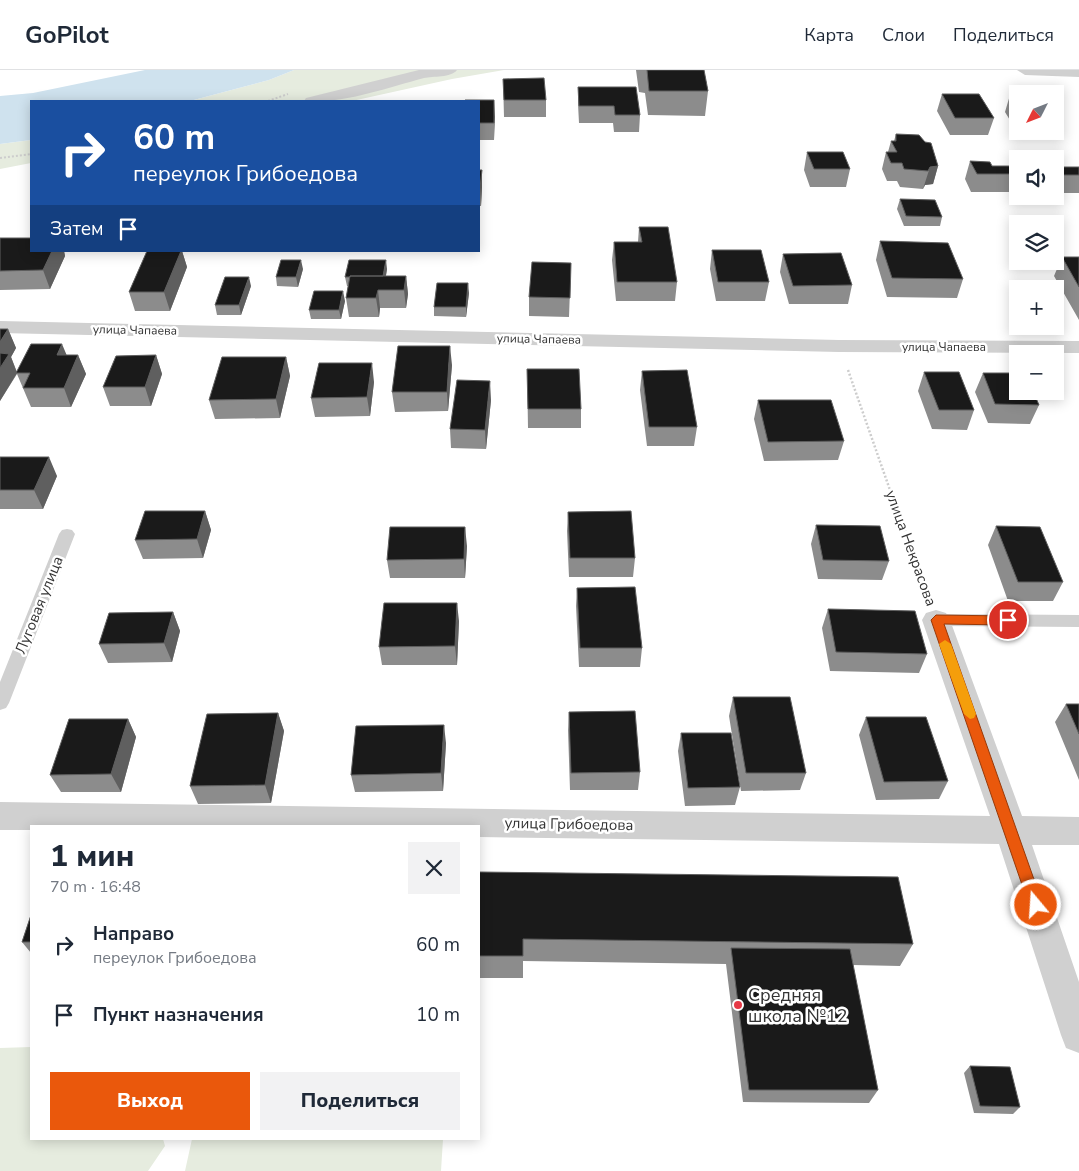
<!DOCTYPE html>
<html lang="ru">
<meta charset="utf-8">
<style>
:root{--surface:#fff;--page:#f2f2f3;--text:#1f2937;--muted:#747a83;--line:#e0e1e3;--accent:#ea580c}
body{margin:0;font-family:"Nunito Sans",sans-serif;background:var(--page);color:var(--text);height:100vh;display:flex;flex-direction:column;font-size:19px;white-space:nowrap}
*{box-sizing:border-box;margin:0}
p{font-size:16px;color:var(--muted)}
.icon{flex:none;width:28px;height:28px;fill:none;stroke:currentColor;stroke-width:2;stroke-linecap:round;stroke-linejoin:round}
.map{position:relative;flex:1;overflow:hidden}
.panel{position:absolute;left:30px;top:755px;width:450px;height:315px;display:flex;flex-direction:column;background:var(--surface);border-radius:0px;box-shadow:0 2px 12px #0003}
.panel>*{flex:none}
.hud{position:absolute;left:30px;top:30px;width:450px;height:152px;border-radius:0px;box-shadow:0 2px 12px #0003;background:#1a4fa0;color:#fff;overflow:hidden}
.needle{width:32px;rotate:228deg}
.fabs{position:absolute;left:1009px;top:15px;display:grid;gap:10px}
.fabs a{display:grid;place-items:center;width:55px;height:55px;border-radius:0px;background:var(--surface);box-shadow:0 2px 12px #0003;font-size:25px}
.pin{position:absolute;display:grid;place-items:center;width:42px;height:42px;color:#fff;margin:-21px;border:2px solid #fff;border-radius:50%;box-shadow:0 1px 5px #0007}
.me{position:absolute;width:55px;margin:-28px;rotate:342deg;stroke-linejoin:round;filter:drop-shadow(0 0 4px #0008)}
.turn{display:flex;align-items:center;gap:18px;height:105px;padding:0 20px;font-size:22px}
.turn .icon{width:65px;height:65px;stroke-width:2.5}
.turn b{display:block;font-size:35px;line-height:42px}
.then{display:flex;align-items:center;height:48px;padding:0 20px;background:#0003;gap:10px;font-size:19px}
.round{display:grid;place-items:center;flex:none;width:52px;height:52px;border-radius:0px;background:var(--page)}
.overview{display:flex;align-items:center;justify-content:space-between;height:85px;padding:0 20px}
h1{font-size:30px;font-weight:800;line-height:38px}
.primary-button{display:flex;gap:10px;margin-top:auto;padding:10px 20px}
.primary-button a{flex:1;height:58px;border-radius:0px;background:var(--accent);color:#fff;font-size:20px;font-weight:800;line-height:58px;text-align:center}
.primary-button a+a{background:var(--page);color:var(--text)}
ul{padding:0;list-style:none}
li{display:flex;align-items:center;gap:15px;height:70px;padding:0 20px}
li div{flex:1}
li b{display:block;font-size:19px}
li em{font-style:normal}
header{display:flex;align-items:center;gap:30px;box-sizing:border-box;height:70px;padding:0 25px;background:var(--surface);border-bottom:1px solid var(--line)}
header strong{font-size:24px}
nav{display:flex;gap:28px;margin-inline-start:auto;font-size:18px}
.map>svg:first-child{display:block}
.green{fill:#e6ecdf}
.water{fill:#cfe2ee}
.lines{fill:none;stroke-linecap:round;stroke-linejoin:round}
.path-far2{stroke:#cdcdcd;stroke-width:2;stroke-dasharray:2 2;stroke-linecap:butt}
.path-far1{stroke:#cdcdcd;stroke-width:2.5;stroke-dasharray:2 2;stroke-linecap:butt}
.path{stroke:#cdcdcd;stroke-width:3;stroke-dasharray:2.5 2.5;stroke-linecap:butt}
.lane{fill:#d0d0d0;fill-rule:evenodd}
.street{fill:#d0d0d0;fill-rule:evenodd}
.wall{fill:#8c8c8c}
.shaded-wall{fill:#5f5f5f}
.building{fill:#1a1a1a;stroke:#5f5f5f}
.route{fill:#ea580c;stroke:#983908}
.slow{fill:#f59e0b}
.poi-dot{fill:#e63946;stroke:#fff;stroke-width:2}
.labels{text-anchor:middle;stroke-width:5;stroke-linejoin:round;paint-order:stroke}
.far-street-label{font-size:12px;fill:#333;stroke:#fff}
.street-label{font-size:15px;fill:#333;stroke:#fff}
.near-poi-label{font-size:18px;fill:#333;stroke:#fff;text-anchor:start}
</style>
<header>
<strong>GoPilot</strong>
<nav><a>Карта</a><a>Слои</a><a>Поделиться</a></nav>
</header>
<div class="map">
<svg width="1079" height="1101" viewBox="0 0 1079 1101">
<rect width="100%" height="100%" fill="#fff"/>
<path class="green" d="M294,0h210l-52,9 -100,22h-162l79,-21z
M31,70v23l-31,6v-25z
M31,977v92h132l2,7 -17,25h-148v-123z
M192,1069h251l-2,32h-256z"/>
<path class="water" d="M145,0h149l-25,10 -79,21h-159v39l-31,4v-48l33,-3z"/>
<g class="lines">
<path class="path-far2" d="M268,31l20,-7
M0,88l31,-4"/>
<path class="path-far1" d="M848,300l43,123"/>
<path class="path" d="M891,421l36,102"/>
<path class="lane" d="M67,459l5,1 3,4 -66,169 -3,5 -6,2v-28l59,-148 3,-4z
M936,544l143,1v12l-143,-1 -6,-2 -2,-4 2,-4z"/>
<path class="street" d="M419,0h38c-6,8 -24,6 -33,8 -38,10 -80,26 -120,23l2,-3z
M1017,0h62v7l-54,-2z
M0,251l839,19 240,1v12l-240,-1 -839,-19z
M936,540l10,3 4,7 72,196 57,1v28h-47l47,137v71l-13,-5 -5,-13 -62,-191 -520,-7v-11h-448v4h-31v-28l990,14 -68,-196 4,-7z"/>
</g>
<path class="wall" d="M636,0h68l4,21 -3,25 -57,-1 -3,-22 -6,-1z
M503,9l43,21v17h-42z
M578,17l62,28 -1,17h-25l-1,-9h-34l-1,-19z
M942,24l52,24 -6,17h-38l-13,-24z
M1010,25h8v36h34l-3,8 -27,1 -17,-28z
M494,30v40h-15v-39z
M896,64l42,32 -5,18 -8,1 -2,4 -23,-2 -3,-6h-10l-5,-12 4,-17h2l3,-11h3z
M807,82l43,17 -4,18h-36l-6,-17z
M970,91l22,5h26v26h-47l-6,-13z
M1055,97h24v26h-24z
M479,100l3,17 -1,19h-2z
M900,129l42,18 -2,9h-36l-7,-17z
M639,157l38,55 -2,19h-59l-4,-41 2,-18h24z
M0,168l31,13h33l1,5 -15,33 -50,1z
M880,171l83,38 -6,19 -70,-1 -11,-37z
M712,180l57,32 -4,19h-49l-6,-32z
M147,181h35l5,16 -17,44h-35l-6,-19z
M783,184l69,31 -4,19h-59l-9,-32z
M1062,187h17v63l-25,-44z
M571,193l-2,54 -40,-1v-19z
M303,199l-5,18 -21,-1 -1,-9z
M387,199l-1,7h20l2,18 -2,14h-26l-1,9h-30l-3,-19 2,-12h-1l-2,-9z
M251,216l-10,29h-24l-2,-10z
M469,223l-3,24 -32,-1v-9z
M345,231l-4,18h-30l-2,-9z
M8,259l8,19 -5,9 6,15 50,-17h11l8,19 -15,33h-40l-14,-33 -17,27z
M156,285l6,19 -11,32h-41l-7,-19z
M286,287l4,19 -10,42 -65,1 -6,-19z
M452,295l-4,46 -53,1 -3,-20z
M527,299l54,40v19h-53z
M642,301l55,56 -3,19h-47l-7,-56z
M924,302l50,38 -7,20 -35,-1 -14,-38z
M983,303l56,32 -9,19 -42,-1 -13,-31z
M374,312l-4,34 -55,1 -4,-19z
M491,330l-5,49 -35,-1 -1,-19z
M758,330l86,41 -6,19 -74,1 -10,-42z
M0,387l57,19 -14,33h-43z
M205,441l6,19 -8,28 -60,1 -8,-19z
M568,442l67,46 -2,19h-64l-2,-46z
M816,455l73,36 -7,19 -64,-1 -7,-35z
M996,456l67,56 -10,19h-45l-20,-56z
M467,476l-2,32h-75l-3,-18z
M577,518l65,60 -2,19h-61l-3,-61z
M828,539l99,45 -8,19 -89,-2 -8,-43z
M173,542l7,19 -8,31 -64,1 -9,-19z
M459,551l-2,44h-75l-3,-18z
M733,627l73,76 -6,17 -59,1 -12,-75z
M1066,634h13v76l-24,-58z
M569,642l71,60 -2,18h-68l-2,-60z
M278,643l6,18 -13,72 -73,1 -8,-18z
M866,647l82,64 -9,18 -63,1 -17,-65z
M128,649l8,18 -15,55h-60l-11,-17z
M681,663l59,54 -5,18 -50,1 -7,-55z
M446,673l-3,48 -88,1 -4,-17z
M479,802l434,72 -13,22 -47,-1 25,125 -9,13 -126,-1 -17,-138 -203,-3v17h-44z
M31,845v38l-9,-11z
M970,996l50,41 -7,7 -39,-1 -10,-40z"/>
<path class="shaded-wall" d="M494,30l1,17 -1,23z
M938,96l-5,18 -8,1 -2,4 7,-22z
M482,100v17l-1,19 -1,-18z
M52,181h12l1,5 -15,33 -7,-19z
M181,181h1l5,16 -17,44 -6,-19z
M301,190l2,9 -5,18 -2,-10z
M386,190l1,9 -3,17 -1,-9z
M406,206l2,18 -2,14 -2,-18z
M249,207l2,9 -10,29 -2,-10z
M468,213l1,10 -3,24v-10z
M378,220l2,18 -1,9 -3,-19z
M343,221l2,10 -4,18 -2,-9z
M8,259l8,19 -5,9 6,16 -17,28v-59z
M62,274l8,19 -13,-8z
M450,276l2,19 -4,46 -1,-19z
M78,285l8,19 -15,33 -7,-19z
M156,285l6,19 -11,32 -6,-19z
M286,287l4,19 -10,42 -4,-19z
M372,293l2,19 -4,34 -3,-19z
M490,311l1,19 -5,49 -1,-19z
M49,387l8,19 -14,33 -9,-19z
M205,441l6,19 -8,28 -6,-19z
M465,457l2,19 -2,32 -1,-19z
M457,533l2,18 -2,44 -2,-19z
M173,542l7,19 -8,31 -8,-19z
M278,643l6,18 -13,72 -6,-18z
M128,649l8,18 -15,55 -10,-18z
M444,655l2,18 -3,48 -2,-18z"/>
<path class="building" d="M647,0h57l4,21h-59z
M544,8l2,22h-42l-1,-21z
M578,17h58l4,28h-25l-1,-9h-35z
M942,24h37l15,24h-39z
M1010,25h8v11z
M465,30h29v23h-15v-22h-14z
M896,64l23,1 6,7 6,1 7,23 -8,1 -2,4 -24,-2 -2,-6h-11l-5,-11h11l-6,-11h5z
M807,82h36l7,17h-36z
M970,91l20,1 2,4h26v8h-41z
M1055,97h24v8h-24z
M479,100h3l-2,18h-1z
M900,129l35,1 7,17 -36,-1z
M639,157h29l9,55h-60l-3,-40h28z
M0,168h31v13h21l-9,19 -43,1z
M880,171l68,2 15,36 -71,-1z
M712,180h49l8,32h-51z
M147,181h34l-17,41h-35z
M841,183l11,32 -59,1 -10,-32z
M1062,187h17v30z
M281,190h20l-5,17h-20z
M349,190h37l-3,16h-33v1h-5z
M532,192l39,1 -1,35 -41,-1z
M350,206h56l-2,14h-26l-2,8h-30z
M225,207h24l-10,28h-24z
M437,213h31l-2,24h-32z
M314,221h29l-4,19h-30z
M0,259h8l-8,13z
M31,274h31l-5,11h21l-14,33h-41l7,-15h-14z
M398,276h52l-3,46h-55z
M0,283l9,1 -9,14z
M156,285l-11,32h-42l13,-31z
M222,287h64l-10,42 -67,1z
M319,293h53l-5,34 -56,1z
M527,299h52l2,40h-53z
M687,300l10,57h-48l-7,-56z
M924,302h35l15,38h-35z
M983,303h35v18h15l6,14 -44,-1z
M457,310l33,1 -5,49 -35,-1z
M758,330h73l13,41 -76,1z
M0,387h49l-15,33h-34z
M145,441h60l-8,28 -62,1z
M631,441l4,47h-65l-2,-46z
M816,455l64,1 9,35 -66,-1z
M996,456l44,1 23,55h-45z
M390,457h75l-1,32 -77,1z
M635,517l7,61h-62l-3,-60z
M384,533h73l-2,43 -76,1z
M828,539l87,2 12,43 -91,-2z
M173,542l-9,31 -65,1 10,-31z
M733,627h57l16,76h-60z
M1066,634h13v30z
M635,641l5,61 -69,1 -2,-61z
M278,643l-13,72 -75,1 17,-72z
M866,647h60l22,64 -64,1z
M69,649h59l-17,55 -61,1z
M444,655l-3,48 -90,2 5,-49z
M681,663h50l9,54 -52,1z
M479,802l419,5 15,67 -390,-5v17h-44z
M31,845v27h-9z
M731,878l119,1 28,141h-129z
M970,996l40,1 10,40 -40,-1z"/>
<path class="route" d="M936,545l72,1 5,4 -5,5 -64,-1 99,281 -2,4 -5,2 -5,-2 -2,-4 -98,-285z"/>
<path class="slow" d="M945,570l6,4 25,70 -2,4 -4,1 -6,-5 -25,-70z"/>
<circle class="poi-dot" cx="738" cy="935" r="5"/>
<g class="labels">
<g class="far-street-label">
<text transform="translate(135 260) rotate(1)" y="4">улица Чапаева</text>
<text transform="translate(539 269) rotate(1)" y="4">улица Чапаева</text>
<text x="944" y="281">улица Чапаева</text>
</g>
<g class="street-label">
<text transform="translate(911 478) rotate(70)" y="5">улица Некрасова</text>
<text transform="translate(39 535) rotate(-68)" y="5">Луговая улица</text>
<text transform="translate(569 754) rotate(1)" y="5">улица Грибоедова</text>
</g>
<g class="near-poi-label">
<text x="748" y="931">Средняя<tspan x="748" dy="21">школа №12</tspan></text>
</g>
</g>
</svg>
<div class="fabs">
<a><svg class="needle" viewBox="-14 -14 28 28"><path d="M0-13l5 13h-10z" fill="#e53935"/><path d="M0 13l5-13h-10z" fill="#747a83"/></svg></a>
<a><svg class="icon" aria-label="sound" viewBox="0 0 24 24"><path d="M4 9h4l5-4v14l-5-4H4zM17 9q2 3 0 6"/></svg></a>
<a><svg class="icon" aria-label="layers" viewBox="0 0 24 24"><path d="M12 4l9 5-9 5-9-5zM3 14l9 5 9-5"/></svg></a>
<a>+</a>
<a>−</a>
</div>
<div class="pin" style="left:1008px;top:550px;background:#d93025"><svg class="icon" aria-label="arrive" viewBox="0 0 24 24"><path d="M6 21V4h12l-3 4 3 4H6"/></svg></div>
<svg class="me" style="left:1036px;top:835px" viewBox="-20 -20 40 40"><circle r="17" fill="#ea580c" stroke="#fff" stroke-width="3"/><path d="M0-11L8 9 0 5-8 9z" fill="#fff"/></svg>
<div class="hud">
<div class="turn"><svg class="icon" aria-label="right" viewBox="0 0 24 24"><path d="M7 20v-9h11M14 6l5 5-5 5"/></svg><div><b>60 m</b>переулок Грибоедова</div></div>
<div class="then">Затем<svg class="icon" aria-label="arrive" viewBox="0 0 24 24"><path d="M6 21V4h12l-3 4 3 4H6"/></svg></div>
</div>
<section class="panel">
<div class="overview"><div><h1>1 мин</h1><p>70 m · 16:48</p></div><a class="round"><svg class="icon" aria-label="close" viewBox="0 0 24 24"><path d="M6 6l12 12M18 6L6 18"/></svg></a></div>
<ul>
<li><svg class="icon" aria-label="right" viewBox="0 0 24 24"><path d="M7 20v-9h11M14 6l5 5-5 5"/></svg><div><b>Направо</b><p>переулок Грибоедова</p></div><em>60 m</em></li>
<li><svg class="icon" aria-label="arrive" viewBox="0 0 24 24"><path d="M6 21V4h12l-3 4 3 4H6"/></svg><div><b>Пункт назначения</b></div><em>10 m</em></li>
</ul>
<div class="primary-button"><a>Выход</a><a>Поделиться</a></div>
</section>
</div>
